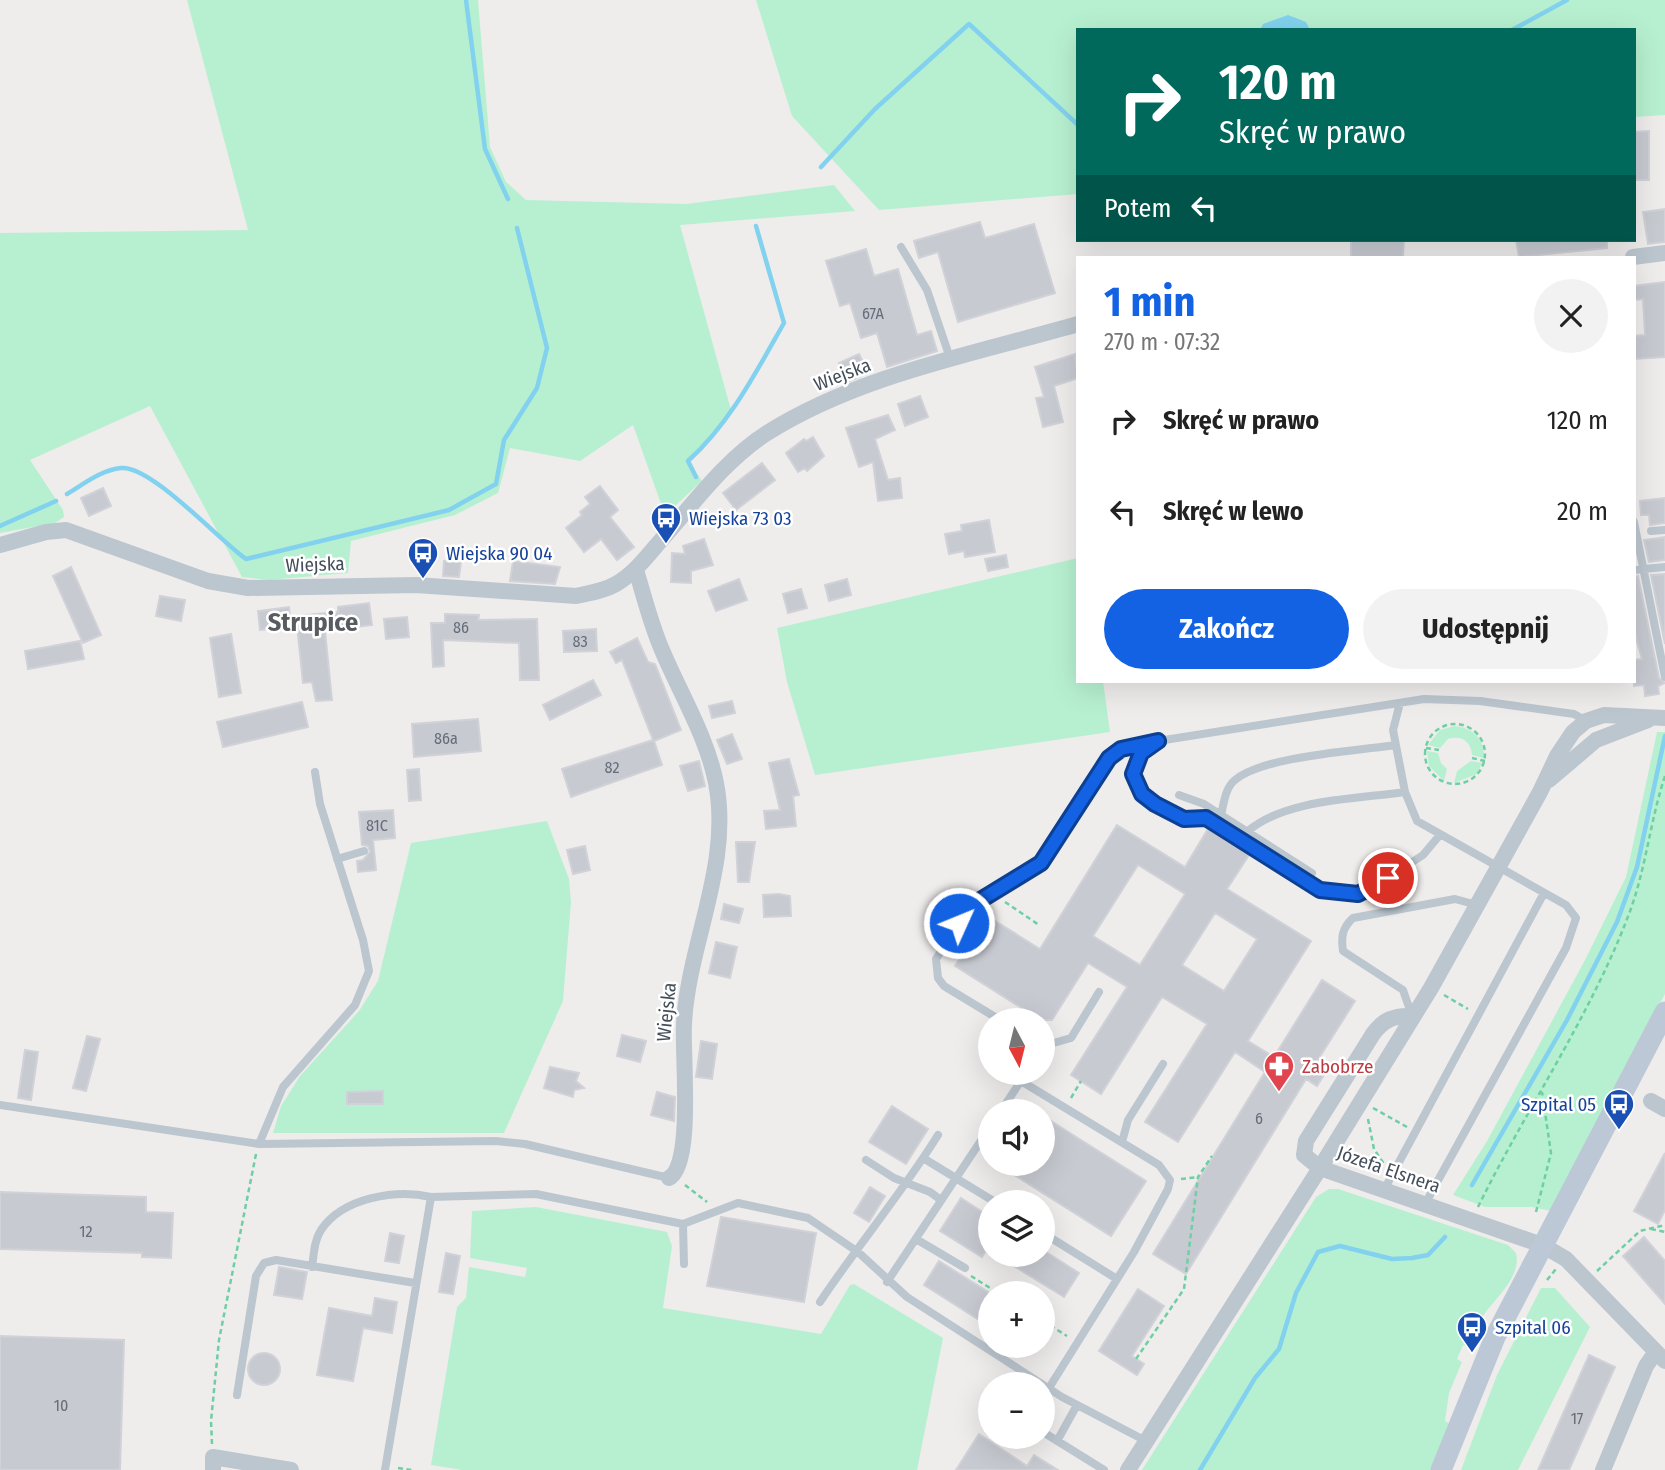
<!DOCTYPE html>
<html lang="pl">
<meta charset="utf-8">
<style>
:root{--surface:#fff;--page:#f2f2f2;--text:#222;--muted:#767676;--accent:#1262e3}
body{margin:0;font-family:"Fira Sans Condensed",sans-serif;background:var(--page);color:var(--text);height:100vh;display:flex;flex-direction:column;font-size:26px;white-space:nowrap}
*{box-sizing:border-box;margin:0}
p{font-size:23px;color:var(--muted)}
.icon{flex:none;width:38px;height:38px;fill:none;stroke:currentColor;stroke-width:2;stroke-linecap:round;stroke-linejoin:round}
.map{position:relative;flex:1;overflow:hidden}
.details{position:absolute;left:1076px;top:256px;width:560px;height:427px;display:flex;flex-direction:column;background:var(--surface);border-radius:0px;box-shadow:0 7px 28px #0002}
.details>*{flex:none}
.hud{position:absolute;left:1076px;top:28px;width:560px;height:214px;border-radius:0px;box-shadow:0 7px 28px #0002;background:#00695c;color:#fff;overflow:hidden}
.needle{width:46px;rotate:173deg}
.fabs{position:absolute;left:978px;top:1008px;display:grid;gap:14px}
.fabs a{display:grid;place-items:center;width:77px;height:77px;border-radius:50%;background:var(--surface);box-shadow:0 7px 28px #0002;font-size:35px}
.pin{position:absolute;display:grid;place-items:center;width:60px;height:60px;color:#fff;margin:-30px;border:4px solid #fff;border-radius:50%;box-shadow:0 2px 7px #0007}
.me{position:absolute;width:77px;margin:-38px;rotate:46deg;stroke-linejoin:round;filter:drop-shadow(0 0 5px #0008)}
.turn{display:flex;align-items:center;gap:24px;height:147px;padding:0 28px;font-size:32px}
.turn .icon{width:91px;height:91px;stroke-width:2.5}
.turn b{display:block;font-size:49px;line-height:60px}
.then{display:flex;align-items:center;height:66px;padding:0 28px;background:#0003;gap:14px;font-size:26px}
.round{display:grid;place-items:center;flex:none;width:74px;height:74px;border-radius:37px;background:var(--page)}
.overview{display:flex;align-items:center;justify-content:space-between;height:119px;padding:0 28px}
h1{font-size:42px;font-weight:700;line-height:52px;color:var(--accent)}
.action{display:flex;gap:14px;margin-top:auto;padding:14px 28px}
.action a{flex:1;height:80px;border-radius:42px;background:var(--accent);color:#fff;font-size:28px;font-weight:700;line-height:80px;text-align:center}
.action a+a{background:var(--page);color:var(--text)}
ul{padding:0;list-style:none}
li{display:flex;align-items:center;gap:21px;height:91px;padding:0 28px}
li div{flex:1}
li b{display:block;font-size:26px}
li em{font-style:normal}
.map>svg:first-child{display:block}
.green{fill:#b7f0d0}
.water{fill:#82d2ef}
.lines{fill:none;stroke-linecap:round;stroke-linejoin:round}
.stream{stroke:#82d2ef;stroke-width:4.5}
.building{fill:#c8cad2;stroke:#d0d2d8;stroke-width:2;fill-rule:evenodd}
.path{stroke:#6ecfa4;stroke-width:2.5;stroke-dasharray:5 3.5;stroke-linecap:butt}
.lane{stroke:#bcc6cf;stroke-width:8}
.street{stroke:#bcc6cf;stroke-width:16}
.secondary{stroke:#bdc8d6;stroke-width:21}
.route-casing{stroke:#0c4094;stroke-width:18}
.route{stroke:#1262e3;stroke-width:12}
.labels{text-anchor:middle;stroke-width:5;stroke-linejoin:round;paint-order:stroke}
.number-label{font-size:16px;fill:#656d78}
.street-label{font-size:19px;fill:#444e5a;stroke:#fff}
.transit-label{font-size:19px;fill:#164399;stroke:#fff;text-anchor:start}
.health-label{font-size:19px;fill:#be3a42;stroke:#fff;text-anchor:start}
.district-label{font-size:26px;font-weight:bold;fill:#585c61;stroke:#fff}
</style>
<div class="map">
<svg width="1665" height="1470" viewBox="0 0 1665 1470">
<rect width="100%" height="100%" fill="#efecec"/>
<path class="green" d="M187,0h291l12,147 16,35 20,18 160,4 148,-19 21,26 -175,14 51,185 -20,29 -23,22 14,20 -37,34 -32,-90 -53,36 -70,-13 -12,45 -43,22 -104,26 -3,32 -80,7 -26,-3 -92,-171 -120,54 33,50 1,7 -9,6 -55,10v-300l248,-3z
M756,0h909v115l-30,2 -1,-87h-556v164l-199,16 -87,-94z
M1078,558v123h25l7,51 -295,43 -28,-93 -10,-54z
M1455,726c18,2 30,13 29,32l-12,-3c-1,-14 -11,-20 -24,-16l-8,9 -12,-3 12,-15z
M1657,732h8v262l-114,217 -19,-4h-47l-32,-12 34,-54 98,-181 41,-83z
M1427,751l11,2 3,10 6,6 -3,12 -15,-15z
M1471,761l11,2 -5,11 -23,9 3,-12z
M547,821l22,58 2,23 -8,99 -59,132h-231l8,-27 19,-30 59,-65 19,-30 33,-138z
M1329,1189h9l170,56 8,8c6,24 -21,45 -33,63 -5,10 -10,21 -15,31l-5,-2 -6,14 5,3 -13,31 -4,28 4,2 -16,47h-291l174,-273z
M536,1207l131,25 5,14 -9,62 158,26 29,-49 4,-1 89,54 -26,132h-455l-31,-5 26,-158 9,-9 3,-31 56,10 2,-9 -57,-10 2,-47z
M1541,1288h14l35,39 -72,143h-57l36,-95z"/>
<path class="water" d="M1288,15l18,7 4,8h-50l3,-6z"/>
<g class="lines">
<path class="stream" d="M466,0l19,149 23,50
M1512,30l55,-30
M821,167l54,-58 94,-85 109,101
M696,477l-8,-16c42,-38 68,-89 96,-138l-28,-97
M67,494c17,-10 34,-24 54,-26 30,-3 98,72 125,91l203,-49 47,-26 8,-44 33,-52 10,-40 -30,-120
M0,526l56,-25
M1472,1185l95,-165 50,-98 20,-55 28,-131
M1200,1470l55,-92 24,-29 17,-56 22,-41 22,-6 52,13 20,-1 16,-3 17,-18"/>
</g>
<path class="building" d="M1649,131v49h-15v-48z
M1665,209v33l-17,2 -5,-32z
M980,222l5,16 49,-14 21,69 -97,29 -20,-70 -19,6 -5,-17z
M1351,240h53l-1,17h-52z
M1516,240h91v8l-88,9z
M866,249l8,27 24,-7 19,66 14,-4 6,20 -50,16 -10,-34 -16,5 -11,-35 -10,3 -14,-45z
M1665,282v75l-31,2v-23l11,-1 -2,-36 -9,1v-14z
M859,354l6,12 -9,4 4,7 -13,5 -8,-19z
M1075,354l3,24 -24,8 9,36 -20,5 -7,-29 8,-1 -9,-30z
M920,396l8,21 -23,9 -7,-22z
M888,415l7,15 -20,9 13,41 12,-2 2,20 -24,3 -5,-39 -14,5 -13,-39z
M813,437l11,19 -17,15 -2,-3 -7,4 -12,-19 18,-14 2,2z
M762,463l13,17 -39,30 -13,-17z
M600,486l18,24 -8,7 24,30 -17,13 -16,-21 -17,13 -18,-24 16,-13 -2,-3 10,-8 -5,-7z
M103,488l8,18 -22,10 -8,-18z
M1665,498v25l-15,2 -1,-10h-8l-1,-14z
M989,520l6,32 -30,5 -1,-6 -15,3 -4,-20 17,-3 -1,-6z
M1665,537v23l-16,2 -5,-22z
M704,539l9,26 -22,6v12l-20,-1 1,-29 13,1 -2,-8z
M1006,555l2,12 -20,4 -3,-12z
M444,561l17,1 -2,15 -16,-1z
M513,561l47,6 -5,17 -45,-3z
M71,567l30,68 -18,8 -30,-67z
M1665,574v70l-14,-69z
M1638,576l21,102 6,5 -7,3 1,8 -14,2 -1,-11 -10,1v-26l8,-1 -8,-28v-54z
M739,579l8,21 -31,11 -8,-20z
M847,579l4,16 -22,6 -4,-16z
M801,589l6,19 -19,5 -5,-19z
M160,596l25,4 -4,21 -25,-5z
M369,603l3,22 -47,6 7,69 -16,1 -4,-19 -9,1 -7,-67 42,-4v-5z
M289,607l2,20 -31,3 -2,-19z
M445,614l34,1 -1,5 59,-1 2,61h-19l-1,-37 -76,-3 1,26 -11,1 -2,-44h14z
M407,617l2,20 -23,2 -2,-20z
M596,629l1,22 -33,1 -1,-21z
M231,634l10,59 -22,4 -9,-59z
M637,638l11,24 7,2 26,66 -27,11 8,24 -91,32 -9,-28 91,-29 -31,-80 -6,3 -6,-11z
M80,641l4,18 -56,10 -3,-18z
M593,680l8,15 -51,25 -7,-15z
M732,701l3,12 -23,5 -3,-12z
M302,702l6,25 -85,20 -6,-25z
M478,719l3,32 -67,6 -2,-33z
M732,734l10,25 -15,5 -10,-24z
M789,759l10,36 -6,1 3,30 -30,3 -2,-18 16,-1 -11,-47z
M699,761l6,25 -17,5 -8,-25z
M419,769l2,31 -12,1 -2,-31z
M393,810l2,28 -22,2 3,30 -18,2 -1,-11 6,-1 7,-8 -2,-6 -6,-1 -3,-33z
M1117,825l68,42 23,-38 41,26 -22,34 84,52 -63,100 26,16 48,-77 33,21 -41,65 11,7 -8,13 -11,-7 -120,195 -33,-20 112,-182 -30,-20 -57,90 -33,-20 62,-98 -45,-27 -61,97 -30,-19 56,-88 -39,-24 -36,57h-30l6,-8 -73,-46 32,-50 53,33zM1138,865l47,29 -45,71 -47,-29zM1215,913l42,26 -33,52 -42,-26z
M736,842h19l-6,40h-11z
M585,846l5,24 -17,4 -6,-24z
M779,894l11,2 1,20 -27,1 -1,-22z
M724,904l19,5 -4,14 -18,-4z
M716,942l21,5 -7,31 -21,-5z
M622,1035l24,6 -6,21 -23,-6z
M87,1036l13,3 -14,52 -13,-3z
M701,1041l16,3 -5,35 -16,-2z
M25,1050l13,2 -7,48 -13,-2z
M550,1067l29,6 -3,8 8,7 -10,2 -1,7 -29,-9z
M383,1091v13h-36v-12z
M657,1092l18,5 -1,24 -23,-6z
M892,1106l36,23 -22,35 -37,-22z
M1043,1116l103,65 -35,55 -114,-72h46z
M1665,1153v57l-7,14 -24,-13z
M870,1187l15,9 -16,26 -15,-9z
M0,1192l146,5v15l27,1 -2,45 -29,-1v-4l-142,-4z
M961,1198l29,19v27l-8,13 -42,-26z
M721,1217l95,16 -12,69 -97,-16z
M390,1233l14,3 -5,27 -14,-2z
M1644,1237l21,24v43l-42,-48z
M1043,1250l36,23 -15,24 -68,-42h47z
M446,1253l14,3 -7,38 -14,-2z
M939,1261l51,32v34l-66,-42z
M279,1267l28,5 -5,27 -28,-4z
M1138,1289l26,17 -32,50 12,8 -7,11 -38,-24z
M375,1298l22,4 -5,31 -29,-5 -10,53 -36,-6 12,-67 43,8z
M0,1336l124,4 -4,130h-120z
M248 1369a16 16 0 1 1 32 0a16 16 0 1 1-32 0Z
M1589,1355l26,12 -46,103h-31z
M979,1434l48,32 7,-11 24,15h-102z"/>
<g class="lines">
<path class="path" d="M1425 754a30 30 0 1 1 60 0a30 30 0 1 1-60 0Z
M1426,748l13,2
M1472,758l13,3
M1005,902l34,23
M1444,995l24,14
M1071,1098l10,-17
M1373,1108l34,19
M1368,1119l6,30 10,15
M1181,1179l17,-2
M685,1185l22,17
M1478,1207c48,-98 112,-190 151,-293 17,-45 21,-93 36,-138
M1536,1212l15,-59 -9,-61
M1651,1229l14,3
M1597,1271l43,-40 25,-6
M971,1276l27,17
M1547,1280l9,-11
M1043,1321l24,15
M1136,1359l48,-70 14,-112 14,-21
M212,1444l-1,-23 8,-81 37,-186
M398,1468l14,2"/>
<path class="lane" d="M901,247l26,43 24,71
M1634,522l31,155
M1651,531l14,-1
M1634,570l31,-3
M1400,703l-7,27 12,62 12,29 149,84 10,13 -10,30 -141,256
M1155,742c-32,24 -25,49 9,67 6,3 13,8 20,10 6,1 15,-1 22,-1l91,61 23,11 24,5 27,-6 52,-34 16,-19
M1179,795l25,9 108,69
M1221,815c3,-12 4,-27 14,-35 28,-24 122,-29 160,-35
M1248,831c38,-32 108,-32 157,-39
M337,859l27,-8
M1412,1016l-9,-26 -60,-39c-2,-14 -1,-23 10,-33l102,-19 22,6
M1000,1020l-56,-34 -6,-8 -2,-19 31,-48 74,-48 68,-105 12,-9 37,-8 266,-42 56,2 94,13 12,7
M1043,1046l28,-8 28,-46
M1021,1081l138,84 11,15 -2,9 -34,63 -85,136
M0,1105l259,39 237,-3 29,3 144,34
M1001,1111l25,-38
M1122,1142l6,-22 35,-56
M259,1144l24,-57 72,-82 14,-34 -6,-31 -43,-136 -5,-32
M923,1158l72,44
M866,1160l28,18 36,14 11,8
M1384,1190l160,-297
M683,1224l1,40
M1043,1233l74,46
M916,1239l49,29
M312,1267c2,-13 2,-26 9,-37 22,-33 76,-41 110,-33
M887,1282l103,-155
M820,1302c38,-57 82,-109 118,-167
M237,1395l19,-119 8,-13 12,-3 139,23
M1043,1432l61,38
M1057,1441l20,-36
M385,1470l46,-273 105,-3 147,30 55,-21 70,15 50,34 49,45 155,100 84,44"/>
<path class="street" d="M1633,257l32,-4
M0,545l46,-13 20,-2 142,51 40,7 168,-3 160,11c14,-3 28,-5 40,-12 19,-11 32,-29 46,-45 32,-36 63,-79 105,-106 92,-58 207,-79 311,-109
M636,570c8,26 15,55 26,80 18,43 45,87 54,133 16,82 -28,161 -32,241 -2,28 10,142 -15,154
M1549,780l47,-40 52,-20
M1412,1016c-18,-1 -29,4 -39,18l-67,107 -2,14 16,13 111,-180 109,-196 17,-36 16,-24 13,-11 18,-6 61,3
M1651,1101l14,8
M213,1470v-13l78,13
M1128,1470l192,-302 222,77 24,14 99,102
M1603,1470l43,-104 9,-13"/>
<path class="secondary" d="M1441,1470l54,-133 170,-325"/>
</g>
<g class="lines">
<g class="route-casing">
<path id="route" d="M959,923l20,-22 62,-38 68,-105 12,-9 37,-8 -17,12 -8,21 9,20 13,10 29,15 22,-1 114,72 38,4 30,-16"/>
</g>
<use href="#route" class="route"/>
</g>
<defs>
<g id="bus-pin" transform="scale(1.575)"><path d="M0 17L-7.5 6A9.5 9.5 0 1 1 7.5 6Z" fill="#1a4fb4" stroke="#fff"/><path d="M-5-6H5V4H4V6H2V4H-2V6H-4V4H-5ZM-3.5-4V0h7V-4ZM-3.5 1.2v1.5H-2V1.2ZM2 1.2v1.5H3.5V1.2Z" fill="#fff"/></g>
<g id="pharmacy-pin" transform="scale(1.575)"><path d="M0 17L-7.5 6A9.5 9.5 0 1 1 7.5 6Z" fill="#e0444e" stroke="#fff"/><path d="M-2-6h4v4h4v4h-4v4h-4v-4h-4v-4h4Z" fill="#fff"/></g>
</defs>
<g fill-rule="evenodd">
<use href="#bus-pin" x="666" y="518"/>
<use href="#bus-pin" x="423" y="553"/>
<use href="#pharmacy-pin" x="1279" y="1066"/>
<use href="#bus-pin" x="1619" y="1104"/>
<use href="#bus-pin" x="1472" y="1327"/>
</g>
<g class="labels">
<g class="number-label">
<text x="873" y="319">67A</text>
<text x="461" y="633">86</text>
<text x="580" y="647">83</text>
<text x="446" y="744">86a</text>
<text x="612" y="773">82</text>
<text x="377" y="831">81C</text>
<text x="1259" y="1124">6</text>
<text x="86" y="1237">12</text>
<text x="61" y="1411">10</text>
<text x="1577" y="1424">17</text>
</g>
<g class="street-label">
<text transform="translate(842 374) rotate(-21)" y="7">Wiejska</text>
<text transform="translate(315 564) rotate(-2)" y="7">Wiejska</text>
<text transform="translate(666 1012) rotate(-84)" y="7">Wiejska</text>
<text transform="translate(1389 1169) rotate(19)" y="7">Józefa Elsnera</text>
</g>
<g class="transit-label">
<text x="689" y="525">Wiejska 73 03</text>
<text x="446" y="560">Wiejska 90 04</text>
<text x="1596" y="1111" text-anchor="end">Szpital 05</text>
<text x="1495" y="1334">Szpital 06</text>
</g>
<g class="health-label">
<text x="1302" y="1073">Zabobrze</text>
</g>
<g class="district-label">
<text x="313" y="631">Strupice</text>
</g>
</g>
</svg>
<div class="fabs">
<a><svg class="needle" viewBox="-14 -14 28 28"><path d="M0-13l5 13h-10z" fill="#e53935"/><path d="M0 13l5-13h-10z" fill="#767676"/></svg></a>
<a><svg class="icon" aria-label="sound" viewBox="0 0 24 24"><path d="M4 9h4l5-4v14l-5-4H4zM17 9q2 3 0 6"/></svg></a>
<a><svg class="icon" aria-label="layers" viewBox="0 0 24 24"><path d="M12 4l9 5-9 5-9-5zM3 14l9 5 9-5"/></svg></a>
<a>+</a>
<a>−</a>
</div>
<div class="pin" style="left:1388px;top:878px;background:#d93025"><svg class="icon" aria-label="arrive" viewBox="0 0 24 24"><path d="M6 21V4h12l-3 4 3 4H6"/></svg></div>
<svg class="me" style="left:959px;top:923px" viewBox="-20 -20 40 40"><circle r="17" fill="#1262e3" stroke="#fff" stroke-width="3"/><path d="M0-11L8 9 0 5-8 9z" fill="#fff"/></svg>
<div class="hud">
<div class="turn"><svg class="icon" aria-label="right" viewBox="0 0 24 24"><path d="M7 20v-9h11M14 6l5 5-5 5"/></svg><div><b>120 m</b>Skręć w prawo</div></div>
<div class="then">Potem<svg class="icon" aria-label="left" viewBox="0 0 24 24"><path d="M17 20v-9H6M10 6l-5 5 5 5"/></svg></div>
</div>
<section class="details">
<div class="overview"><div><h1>1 min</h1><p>270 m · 07:32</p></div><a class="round"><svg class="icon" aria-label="close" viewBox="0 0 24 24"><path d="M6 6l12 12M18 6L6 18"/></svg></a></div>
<ul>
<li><svg class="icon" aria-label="right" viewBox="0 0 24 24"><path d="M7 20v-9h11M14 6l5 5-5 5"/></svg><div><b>Skręć w prawo</b></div><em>120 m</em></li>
<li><svg class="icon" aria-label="left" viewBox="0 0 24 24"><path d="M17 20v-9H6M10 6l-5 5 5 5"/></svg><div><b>Skręć w lewo</b></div><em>20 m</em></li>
</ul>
<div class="action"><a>Zakończ</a><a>Udostępnij</a></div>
</section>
</div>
